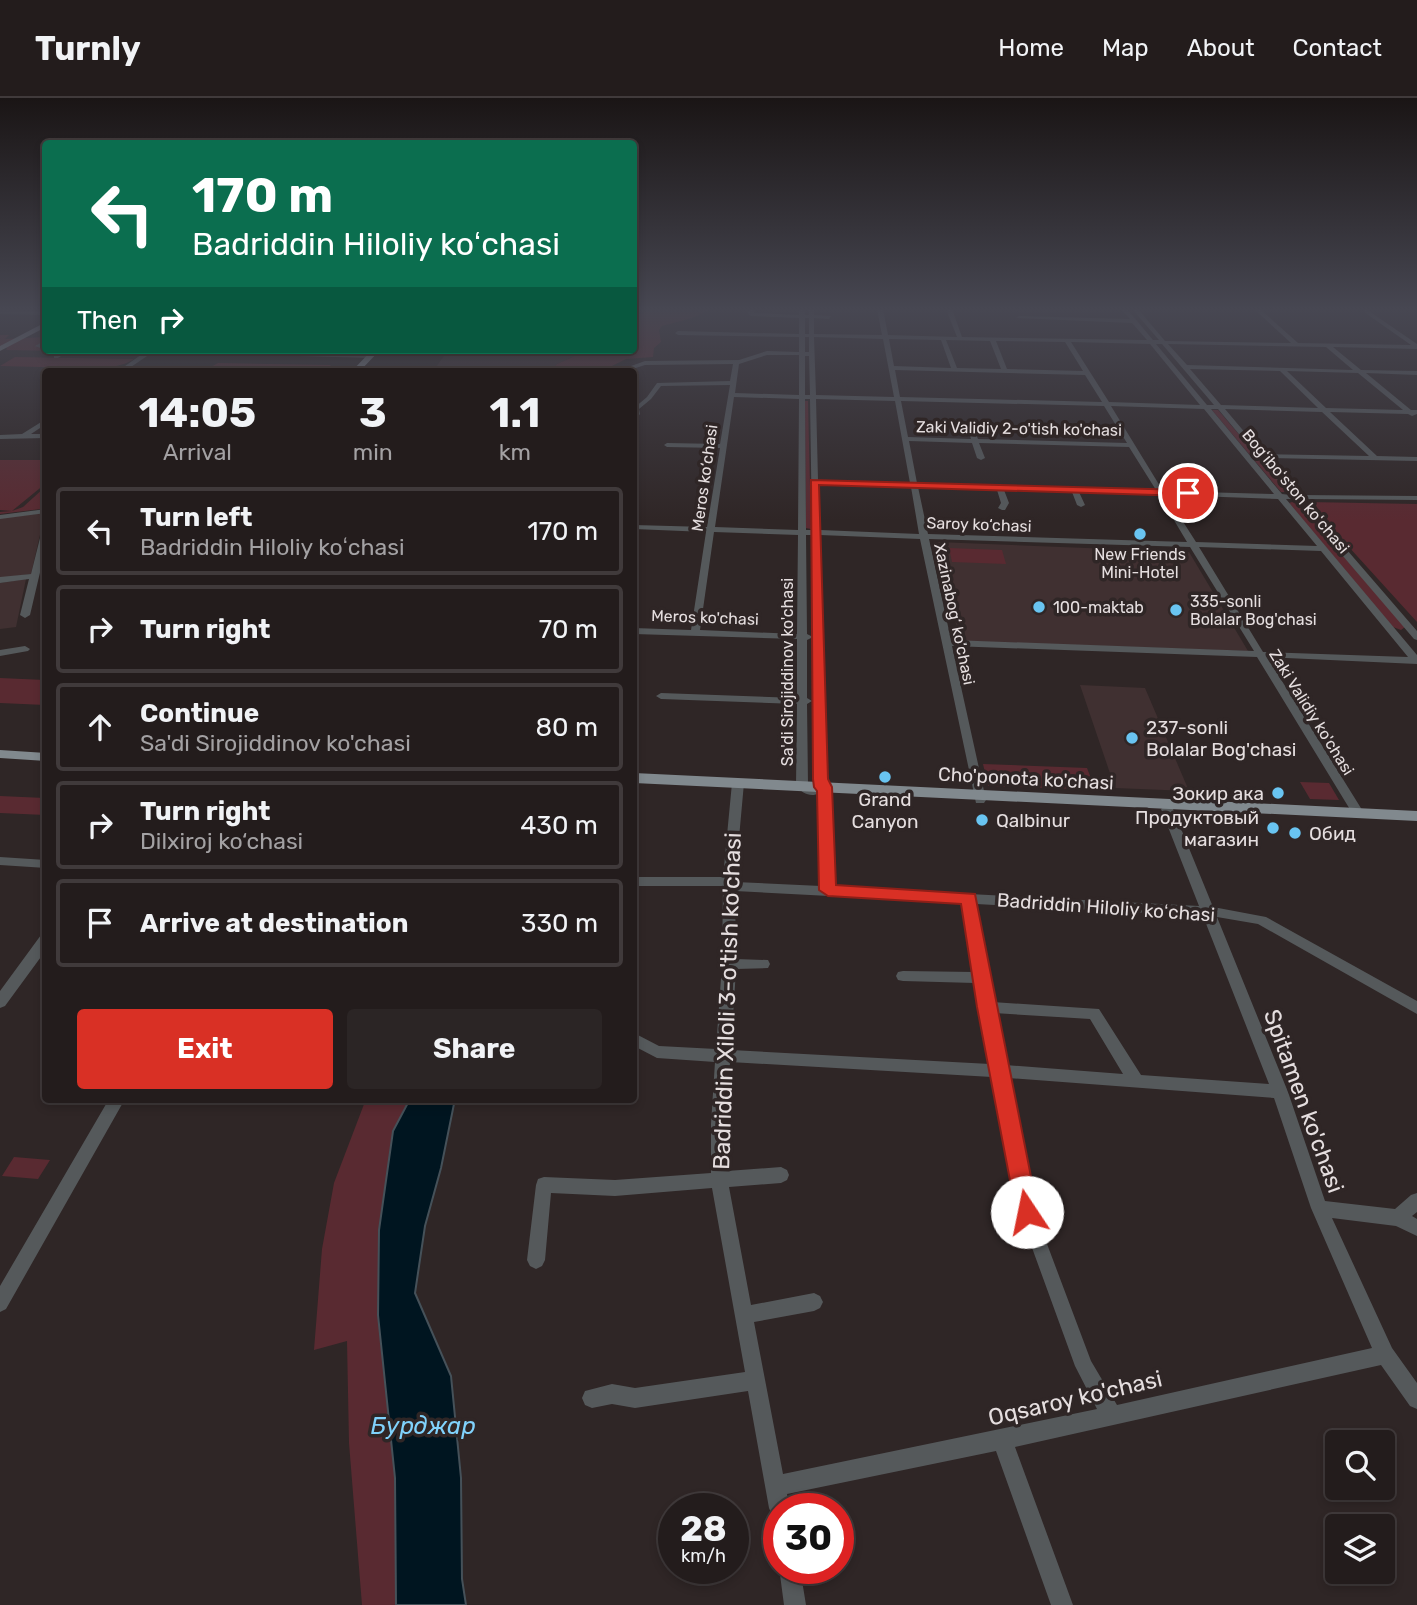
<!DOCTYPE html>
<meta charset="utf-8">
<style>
:root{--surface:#231c1c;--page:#2b2525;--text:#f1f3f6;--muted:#a3a1a3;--line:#403a3b;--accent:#d93025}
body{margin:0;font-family:Rubik,sans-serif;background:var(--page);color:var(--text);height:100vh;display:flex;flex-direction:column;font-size:26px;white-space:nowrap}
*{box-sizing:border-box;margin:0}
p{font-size:23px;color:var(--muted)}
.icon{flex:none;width:38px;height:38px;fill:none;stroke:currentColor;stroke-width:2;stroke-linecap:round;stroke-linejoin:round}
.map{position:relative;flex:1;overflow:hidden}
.side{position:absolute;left:42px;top:270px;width:595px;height:735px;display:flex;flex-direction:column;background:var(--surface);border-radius:7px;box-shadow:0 4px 10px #0003,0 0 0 2px var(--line)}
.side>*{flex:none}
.guide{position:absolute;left:42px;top:42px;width:595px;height:214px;border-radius:7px;box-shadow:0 4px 10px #0003,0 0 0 2px var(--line);background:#0b6e4f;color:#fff;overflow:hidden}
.buttons{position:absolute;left:1325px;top:1332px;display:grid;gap:14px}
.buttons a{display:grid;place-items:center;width:70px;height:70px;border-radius:7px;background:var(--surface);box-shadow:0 4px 10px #0003,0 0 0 2px var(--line);font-size:35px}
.speed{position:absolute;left:658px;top:1395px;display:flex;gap:14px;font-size:35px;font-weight:700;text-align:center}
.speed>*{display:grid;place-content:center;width:91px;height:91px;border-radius:50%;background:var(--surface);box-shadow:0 4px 10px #0003,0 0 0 2px var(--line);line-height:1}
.speed small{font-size:18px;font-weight:400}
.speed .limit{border:10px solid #d22;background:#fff;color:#111}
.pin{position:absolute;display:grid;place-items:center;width:60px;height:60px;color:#fff;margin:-30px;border:4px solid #fff;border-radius:50%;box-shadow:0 2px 7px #0007}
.me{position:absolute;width:77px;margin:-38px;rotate:349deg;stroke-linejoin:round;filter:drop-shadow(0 0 5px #0008)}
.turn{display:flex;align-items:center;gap:24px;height:147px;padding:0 35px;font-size:32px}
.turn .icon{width:91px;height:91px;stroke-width:2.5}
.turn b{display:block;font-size:49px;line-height:60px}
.then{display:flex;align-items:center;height:66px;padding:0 35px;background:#0003;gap:14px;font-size:26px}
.eta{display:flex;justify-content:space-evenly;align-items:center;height:119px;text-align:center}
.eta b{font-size:42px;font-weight:700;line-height:49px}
.button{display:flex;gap:14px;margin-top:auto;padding:14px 35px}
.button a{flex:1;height:80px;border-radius:7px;background:var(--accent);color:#fff;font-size:28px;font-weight:700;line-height:80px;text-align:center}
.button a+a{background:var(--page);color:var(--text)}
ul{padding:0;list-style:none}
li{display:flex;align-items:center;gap:21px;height:88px;margin:0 14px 10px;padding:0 21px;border:4px solid var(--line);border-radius:7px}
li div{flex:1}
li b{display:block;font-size:26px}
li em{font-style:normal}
header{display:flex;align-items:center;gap:42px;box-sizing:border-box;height:98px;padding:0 35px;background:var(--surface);border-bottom:2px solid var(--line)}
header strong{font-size:33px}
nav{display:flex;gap:38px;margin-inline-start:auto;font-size:24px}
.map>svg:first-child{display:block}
.built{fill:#403031}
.green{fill:#592a31}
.water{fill:#001520;stroke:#455159;stroke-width:2}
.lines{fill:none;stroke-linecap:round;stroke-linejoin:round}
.minor{fill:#55595b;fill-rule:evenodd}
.major{fill:#81898e;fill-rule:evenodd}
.route{fill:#d93025;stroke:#8d1f18;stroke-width:2}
.poi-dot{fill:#69c4f1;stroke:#2f2626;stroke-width:2.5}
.labels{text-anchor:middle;stroke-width:7;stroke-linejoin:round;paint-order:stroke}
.far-street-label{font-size:16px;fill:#e5dedf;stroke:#2f2626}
.far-poi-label{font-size:16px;fill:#e5dedf;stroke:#2f2626;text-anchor:start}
.poi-label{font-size:19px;fill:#e5dedf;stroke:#2f2626;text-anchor:start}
.street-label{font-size:19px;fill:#e5dedf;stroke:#2f2626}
.near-street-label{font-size:23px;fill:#e5dedf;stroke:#2f2626}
.near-water-label{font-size:24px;font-style:italic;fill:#80d2fc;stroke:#2f2626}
</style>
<header>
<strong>Turnly</strong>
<nav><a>Home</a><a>Map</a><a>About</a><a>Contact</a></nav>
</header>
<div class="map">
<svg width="1417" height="1507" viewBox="0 0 1417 1507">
<rect width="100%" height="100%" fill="#2f2626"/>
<path class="built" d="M432,252h156l-31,14 -7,7h-123v-4h9l8,-11 -23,-1z
M45,415l-14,61 -31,4v-60z
M937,444l252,10 59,99 -288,-10z
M26,481l-10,48 -16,2v-46z
M1080,587l65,3 44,103 -74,-3z"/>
<path class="green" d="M655,211h56l-19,9 -30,8 -3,4 2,12 -7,6 -1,9 -27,2 -24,12h-52l7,-7 31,-14h46v-34z
M0,237h9l-4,4 40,-2 -2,12 3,1 313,7 -353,-7 1,-2h-7z
M15,259l119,2c-15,10 -43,11 -54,9l-80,-2z
M218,265l113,2 -6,6 -118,-2z
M805,303h3l3,128 -5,-1z
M1212,312h6l70,82h-7z
M0,362h45v24l-33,27 11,-4 22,-20 -4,22 -41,5v-2l12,-1 -12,-1z
M1292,404l5,1 108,124 -4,3 -8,-3 -104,-124z
M1308,404l109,2v118z
M949,450l53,2 4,14 -54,-2z
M0,580l45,2v25l-45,-2z
M983,666l104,4 5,13 -16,-1 3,9 -91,-3z
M1300,684l29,1 10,17 -29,-1z
M0,698l45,2v17l-45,-2z
M366,1001h44l-17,32 -14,99 -1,85 17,163 1,127h-34l-13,-162 -2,-102 -33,9 8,-101 12,-66z
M14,1059l36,3 -12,19 -36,-3z"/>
<path class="water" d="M410,1001h45l-14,69 -16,58 -10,67 36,83 10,102 1,101 4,26h-70l-1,-127 -17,-163 1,-85 14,-99z"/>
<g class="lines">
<path class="minor" d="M749,211h6l-1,4h5l40,2v-6h6v6h4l-1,-6h6v6l17,1 -2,3 -15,-1v16l68,1 -5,-26h6l5,26 69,2 -11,-28h6l10,28 185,3 -15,-17 -116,-5 3,-2 111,3 -9,-10h6l26,31h6l-27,-31h6l27,32 126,2 -37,-34h6l38,34 113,2 -47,-33 2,-3 51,35v5l-84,-2 28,23 56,1v4l-51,-2 45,37h6v4l-5,2 -4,-2 -78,-2 47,44 40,1v4l-150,-3 32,37 118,1v4l-114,-1 114,132v9l-3,-1 -120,-140h-8l131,156v9l-150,-7 97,156 -2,3h-8l-97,-159 -305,-11 34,154 -2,3h-8l-56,-264 -100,-4 7,249 4,3 2,100 366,19 -38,-97 6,-4 6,4 40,98 53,10 151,84v13l-159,-90 -41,-7 71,175 37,109 70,8 16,-14 6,-2v19l-5,4 5,3v17l-21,-10 -64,-8 60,130 25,35v26l-7,-3 -29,-41 -366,82 58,158h-22l-55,-154 -209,43 2,14h-10v10l-7,-3 -3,-7 -21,-117 -113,17 -23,-4 -20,4 -7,-3 -3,-7 3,-7 27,-7 23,4 110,-16 -33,-184 -97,8 -64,-3 -6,67 -3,6 -6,3 -6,-3 -3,-6 9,-75 2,-6 6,-2 71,3 96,-7v-49l4,-62 -58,-4 -23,-12v-13l25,13 57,3 6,-85 1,-78h-89v-9h89l9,-94 6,-4 6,4 -9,99 86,4 -2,-93c-8,5 -17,0 -23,-7l1,-82 -136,-5 -5,-3 5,-3 136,5v-59l-163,-5v-6l57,2 15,-98 -72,-3v-4l73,2 13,-79 -53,-1 -3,-2 3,-2 53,1 10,-59 -69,1 -10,13 -12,10 1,5 -6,8v-14l13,-11 10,-14 73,-2 3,-17 -88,1 -19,6h-9l28,-10 94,-1 28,-9 32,1v-15l-121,-2 -3,-2 3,-2 121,3v-16l-48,-2 -3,-2zM805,220h4v16h-4zM805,239h4v15h-4zM814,239l69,2 11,58 -78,-2zM889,241l52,1 10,28 -57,-2zM946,242l44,1 11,28 -44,-1zM996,243l69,1 18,29 -76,-2zM1071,244l79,2 50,61 -91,-3zM1156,246h6l52,61h-7zM1168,246l158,3 27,23 -166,-5zM767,257h32v40l-64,-2 4,-29zM805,258h4l1,39h-5zM1190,271l90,2 38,37 -97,-3zM895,272l190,5 17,27 -202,-5zM1287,273l71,2 45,37 -77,-2zM734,299l65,2 -1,131 -83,-3zM805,301h5l2,131h-6zM816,301l79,2 15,82 -92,-3zM901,303l203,5 23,37 -149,-4 -4,-10 -3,-2 -3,2 3,10 -63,-2zM1111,308l93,3 70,85 -111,-3zM1211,311h7l72,86 -8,-1zM1225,311l97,3 47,44 -106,-2zM909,343l63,2 5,15 4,2 4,-2 -6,-15 150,4 27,43 -239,-7zM818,386l93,3 8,47 -99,-4zM918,389l79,3 4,13 -3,5 4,2h3l4,-7 -5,-13 68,2 5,13 4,2 4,-2 -6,-13 80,3 28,47 -259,-8zM1166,397l112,4 39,47 -121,-4zM714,434l84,3 -1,99 -97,-4zM806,437h6l3,250 -3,2 -4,-3 -1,-80 5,-3 -5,-3v-58l6,-3 -6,-3zM929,441l261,8 64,104 -303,-11zM1199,449l122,4 87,106 -145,-5zM735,793l228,12 11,69 -71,-1 -5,1 -2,4 2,4 5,1 72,2 15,81 -259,-14 5,-81 32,-1 2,-4 -2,-4 -32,-1zM976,806l227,12 66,168 -128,-9 -42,-66 -107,-7zM994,915l96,6 33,55 -118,-9zM730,964l262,15 27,135 56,154 22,43 -314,65 -29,-152 60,-11 6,-3 3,-6 -3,-6 -6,-3 -63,12 -22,-118 52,-4 6,-3 2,-5 -2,-5 -6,-3 -54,4v-47zM1008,980l266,20 37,110 61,140 -255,57 -26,-44 -56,-149z
M0,212l46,1v4l-46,-1z
M46,242v4l-3,2h3v4l-11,-4z
M63,252h7l-12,8h-4v-2z
M125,252l246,4 3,2 -3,2 -218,-6 -28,19h-7l27,-19z
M46,321v5l-15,10h15v4l-46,1v-4l22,-1z
M46,411v4l-46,6v-4z
M43,428h3v21l-16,68 -5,3 -5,-3 9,-36 -29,4v-6l31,-3z
M25,548l5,3 -2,2 -28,5v-6z
M0,759l46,3v8l-46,-3z
M46,836v16l-41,56 -5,2v-17l41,-56z
M109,1001h16l-119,210 -6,3v-26z
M779,1469l21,1 6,37h-22z"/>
<path class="major" d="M46,224v5l-46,24v-5z
M372,252h8l-20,21h-8z
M0,652l46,3v8l-46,-3z
M634,675l783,38v10l-783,-38z"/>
</g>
<linearGradient id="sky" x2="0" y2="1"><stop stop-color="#1a1515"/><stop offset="0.5" stop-color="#474752"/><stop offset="1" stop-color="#474752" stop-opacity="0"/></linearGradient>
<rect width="1417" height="422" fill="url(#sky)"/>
<path class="route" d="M811,382l377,10 5,3 -5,3 -369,-11 9,294 4,8 4,98 139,9 63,318 -3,7 -8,3 -7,-3 -4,-7 -39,-205 -16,-103 -133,-8 -9,-6 -2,-99 -3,-4 -1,-8z"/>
<g class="poi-dot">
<circle cx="1140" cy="436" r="7"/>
<circle cx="1039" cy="509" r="7"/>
<circle cx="1176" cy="512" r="7"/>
<circle cx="1132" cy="640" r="7"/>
<circle cx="885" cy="679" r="7"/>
<circle cx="1278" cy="695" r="7"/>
<circle cx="982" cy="722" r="7"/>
<circle cx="1273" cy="730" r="7"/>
<circle cx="1295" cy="735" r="7"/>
</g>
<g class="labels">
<g class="far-street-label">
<text transform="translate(1019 330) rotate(1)" y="6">Zaki Validiy 2-o'tish ko'chasi</text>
<text transform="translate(704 380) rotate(-82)" y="6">Meros ko‘chasi</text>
<text transform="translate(1296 393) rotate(50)" y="6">Bogʻiboʻston koʻchasi</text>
<text transform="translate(979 426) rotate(2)" y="6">Saroy ko‘chasi</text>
<text transform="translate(955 516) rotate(78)" y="6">Xazinabog‘ ko‘chasi</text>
<text transform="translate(705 519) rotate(2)" y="6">Meros ko'chasi</text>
<text transform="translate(787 574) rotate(-90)" y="6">Sa'di Sirojiddinov ko'chasi</text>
<text transform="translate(1312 614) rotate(58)" y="6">Zaki Validiy ko'chasi</text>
</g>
<g class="far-poi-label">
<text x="1140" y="462" text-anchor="middle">New Friends<tspan x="1140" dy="18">Mini-Hotel</tspan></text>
<text x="1190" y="509">335-sonli<tspan x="1190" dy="18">Bolalar Bog'chasi</tspan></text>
<text x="1053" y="515">100-maktab</text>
</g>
<g class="poi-label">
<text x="1146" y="636">237-sonli<tspan x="1146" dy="22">Bolalar Bog'chasi</tspan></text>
<text x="1264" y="702" text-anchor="end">Зокир ака</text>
<text x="885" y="708" text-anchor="middle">Grand<tspan x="885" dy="22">Canyon</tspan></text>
<text x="1259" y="726" text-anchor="end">Продуктовый<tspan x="1259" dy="22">магазин</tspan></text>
<text x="996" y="729">Qalbinur</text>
<text x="1309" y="742">Обид</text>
</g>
<g class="street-label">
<text transform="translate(1026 680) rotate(3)" y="7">Cho'ponota ko'chasi</text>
<text transform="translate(1106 809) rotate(4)" y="7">Badriddin Hiloliy koʻchasi</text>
</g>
<g class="near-street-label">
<text transform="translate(727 903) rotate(-88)" y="8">Badriddin Xiloli 3-o'tish ko'chasi</text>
<text transform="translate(1304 1003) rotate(70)" y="8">Spitamen ko'chasi</text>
<text transform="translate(1075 1300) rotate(-13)" y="8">Oqsaroy ko'chasi</text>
</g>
<g class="near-water-label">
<text x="423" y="1336">Бурджар</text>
</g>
</g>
</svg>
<div class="buttons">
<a><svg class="icon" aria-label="search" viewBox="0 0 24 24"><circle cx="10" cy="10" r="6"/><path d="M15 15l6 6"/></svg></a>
<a><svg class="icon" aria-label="layers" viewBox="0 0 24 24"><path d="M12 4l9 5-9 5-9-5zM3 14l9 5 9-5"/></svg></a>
</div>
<div class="speed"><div>28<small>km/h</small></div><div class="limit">30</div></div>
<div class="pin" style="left:1188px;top:395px;background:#d93025"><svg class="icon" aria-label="arrive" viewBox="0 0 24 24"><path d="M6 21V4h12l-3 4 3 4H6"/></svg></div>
<svg class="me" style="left:1027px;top:1114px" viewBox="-20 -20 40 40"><circle r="19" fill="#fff"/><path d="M0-13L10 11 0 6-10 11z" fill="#d93025"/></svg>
<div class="guide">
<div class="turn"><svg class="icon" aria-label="left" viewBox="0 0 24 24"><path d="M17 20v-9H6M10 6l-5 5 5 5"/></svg><div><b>170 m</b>Badriddin Hiloliy koʻchasi</div></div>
<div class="then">Then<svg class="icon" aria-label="right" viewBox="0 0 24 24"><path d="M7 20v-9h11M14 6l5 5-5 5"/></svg></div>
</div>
<section class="side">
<div class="eta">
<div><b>14:05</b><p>Arrival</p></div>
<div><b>3</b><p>min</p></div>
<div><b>1.1</b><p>km</p></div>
</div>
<ul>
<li><svg class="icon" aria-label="left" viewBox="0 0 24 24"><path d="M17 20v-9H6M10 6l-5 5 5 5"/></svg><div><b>Turn left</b><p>Badriddin Hiloliy koʻchasi</p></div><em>170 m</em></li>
<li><svg class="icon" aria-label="right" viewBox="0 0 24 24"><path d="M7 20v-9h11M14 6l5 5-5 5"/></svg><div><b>Turn right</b></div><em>70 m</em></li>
<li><svg class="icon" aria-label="ahead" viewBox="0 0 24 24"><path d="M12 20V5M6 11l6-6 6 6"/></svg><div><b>Continue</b><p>Sa'di Sirojiddinov ko'chasi</p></div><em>80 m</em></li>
<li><svg class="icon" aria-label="right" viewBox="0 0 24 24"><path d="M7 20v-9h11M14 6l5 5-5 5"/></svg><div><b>Turn right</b><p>Dilxiroj ko‘chasi</p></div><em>430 m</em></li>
<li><svg class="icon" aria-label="arrive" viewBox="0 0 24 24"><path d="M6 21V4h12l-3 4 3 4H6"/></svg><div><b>Arrive at destination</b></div><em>330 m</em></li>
</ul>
<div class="button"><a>Exit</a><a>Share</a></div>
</section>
</div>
